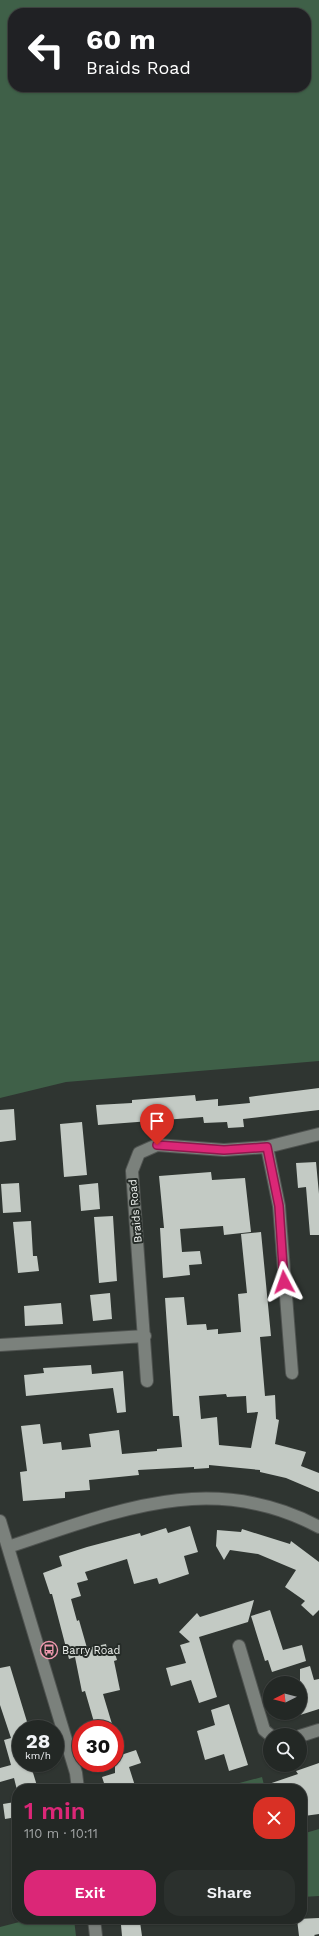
<!DOCTYPE html>
<meta charset="utf-8">
<style>
:root{--surface:#232825;--page:#2b302d;--text:#f1f3f6;--muted:#a3a6a7;--line:#404442;--accent:#db2777}
body{margin:0;font-family:"Work Sans",sans-serif;background:var(--page);color:var(--text);height:100vh;display:flex;flex-direction:column;font-size:15px;white-space:nowrap}
*{box-sizing:border-box;margin:0}
p{font-size:13px;color:var(--muted)}
.icon{flex:none;width:22px;height:22px;fill:none;stroke:currentColor;stroke-width:2;stroke-linecap:round;stroke-linejoin:round}
.map{position:relative;flex:1;overflow:hidden}
.details{position:absolute;left:12px;top:1784px;width:295px;height:140px;display:flex;flex-direction:column;background:var(--surface);border-radius:16px;box-shadow:0 1px 3px #0004,0 0 0 1px var(--line)}
.details>*{flex:none}
.hud{position:absolute;left:8px;top:8px;width:303px;height:84px;border-radius:16px;box-shadow:0 1px 3px #0004,0 0 0 1px var(--line);background:#202124;color:#fff;overflow:hidden}
.needle{width:26px;rotate:264deg}
.fabs{position:absolute;left:263px;top:1676px;display:grid;gap:8px}
.fabs a{display:grid;place-items:center;width:44px;height:44px;border-radius:50%;background:var(--surface);box-shadow:0 1px 3px #0004,0 0 0 1px var(--line);font-size:20px}
.speed{position:absolute;left:12px;top:1720px;display:flex;gap:8px;font-size:20px;font-weight:700;text-align:center}
.speed>*{display:grid;place-content:center;width:52px;height:52px;border-radius:50%;background:var(--surface);box-shadow:0 1px 3px #0004,0 0 0 1px var(--line);line-height:1}
.speed small{font-size:10px;font-weight:400}
.speed .limit{border:6px solid #d22;background:#fff;color:#111}
.pin{position:absolute;display:grid;place-items:center;width:34px;height:34px;color:#fff;margin:-41px -17px;border-radius:50% 50% 50% 0;rotate:-45deg;box-shadow:0 0 4px #0007}
.pin .icon{rotate:45deg}
.me{position:absolute;width:44px;margin:-22px;rotate:356deg;stroke-linejoin:round;filter:drop-shadow(0 0 3px #0008)}
.turn{display:flex;align-items:center;gap:14px;height:84px;padding:0 12px;font-size:18px}
.turn .icon{width:52px;height:52px;stroke-width:2.5}
.turn b{display:block;font-size:28px;line-height:34px}
.round{display:grid;place-items:center;flex:none;width:42px;height:42px;border-radius:16px;background:var(--page)}
.overview{display:flex;align-items:center;justify-content:space-between;height:68px;padding:0 12px}
h1{font-size:24px;font-weight:600;line-height:30px;color:var(--accent)}
.action{display:flex;gap:8px;margin-top:auto;padding:8px 12px}
.action a{flex:1;height:46px;border-radius:16px;background:var(--accent);color:#fff;font-size:16px;font-weight:600;line-height:46px;text-align:center}
.action a+a{background:var(--page);color:var(--text)}
.map>svg:first-child{display:block}
.green{fill:#3f6048;fill-rule:evenodd}
.building{fill:#c3cac4;fill-rule:evenodd}
.lines{fill:none;stroke-linecap:round;stroke-linejoin:round}
.minor-casing{stroke:#4f5350;stroke-width:14}
.minor{stroke:#7b817c;stroke-width:12}
.route-casing{stroke:#8e194d;stroke-width:10}
.route{stroke:#db2777;stroke-width:7}
.labels{text-anchor:middle;stroke-width:4;stroke-linejoin:round;paint-order:stroke}
.street-label{font-size:11px;fill:#edf1ee;stroke:#252b27}
.poi-label{font-size:11px;fill:#edf1ee;stroke:#252b27;text-anchor:start}
</style>
<div class="map">
<svg width="319" height="1936" viewBox="0 0 319 1936">
<rect width="100%" height="100%" fill="#2f3531"/>
<path class="green" d="M0,0h319v1061l-253,21 -66,16zM13,13h293v74h-293z
M262,1777l3,12h-48z
M319,1829v67l-17,1v-63z
M31,1919h43l2,17h-76v-9z"/>
<path class="building" d="M319,1088v22l-76,9 1,8 -16,1 -1,-6 -23,1 -1,-6 -105,8 -2,-20 36,-2v-3l63,-5 1,6 22,-2v7l32,-3 -1,-6z
M14,1109l2,31 -16,2v-32z
M82,1122l5,53 -23,2 -4,-53z
M316,1162l3,32v41h-9l-4,-48 -8,1 -2,-25z
M211,1172l1,8 33,-2 6,54 -27,3 -1,-9 -43,3 2,23 18,-1 2,13 -13,1 1,10 -27,3 -3,-50h4l-5,-52z
M19,1183l2,29 -18,1 -2,-29z
M98,1183l2,26 -19,2 -2,-26z
M113,1216l4,65 -18,2 -5,-66z
M31,1221l2,35h4l2,15 -21,2 -5,-51z
M261,1232l10,104 -11,1 5,59 10,-1 1,24 3,1 -4,24 31,8 -5,14 18,7v19l-33,-14 -26,-6v-2l-51,-5v3l-15,1v-2l-56,3 1,5 -50,5 1,10 -25,2v6l-42,3 -3,-29 7,-1 -6,-45 19,-2 3,20 18,-2 1,8 29,-3 -2,-13 30,-4 3,24 35,-3v-2l25,-2 -3,-31h-6l-8,-118 19,-1 3,28 19,-1 1,6 11,-1v5l23,-2 -3,-38 9,-1 -6,-59zM226,1394l1,3 19,-1 1,17 11,-1 -7,36 -32,-3 -2,-28 -16,2 -2,-23z
M110,1293l2,26 -19,2 -3,-26z
M61,1303l2,21 -38,2 -1,-20z
M91,1365l1,9 31,-3 3,41 -9,1 -4,-25 -87,8 -2,-21 20,-2 -1,-5z
M190,1526l8,26 -14,4 5,18 -30,10 -2,-6 -23,6 -7,-25 -42,13 3,8 -11,3 4,13 -10,3 6,22 2,-1 8,28 19,-4 1,5 6,-2 4,13 -3,1 6,29 -17,4 9,30 -16,5 -11,-38 -3,1 -7,-35 -6,2 -17,-65h-2l-7,-21 19,-7 -3,-10 28,-9 53,-14 1,3 25,-8 2,5z
M242,1529l48,15 1,-3 28,21v48l-6,6 -12,-11 4,-4 -20,-14 11,-17 -38,-16 -28,-4 -6,10 -8,-14 1,-16 24,2z
M254,1600l-6,22 -49,15 18,60 -18,6 -8,-23 -20,6 -5,-18 20,-5 -6,-18 10,-3 -11,-10 18,-19 3,4z
M270,1610l13,40 19,-5 4,16 -34,11 -4,-12 -3,1 -14,-45z
M10,1666l18,59 -7,2v36h9l8,26 -21,1 -3,-12 -14,4v-14l11,-3 -7,-25 7,-2 -11,-33v-37z
M310,1666l4,14 5,-1v30l-19,6v-46z
M229,1704l19,61 -19,6 -5,-17 -19,6 -8,-29 18,-6 -4,-15z
M136,1750l5,13 -12,4 7,22h-30l-4,-12 13,-4v-16z
M319,1763v51l-15,2 -2,-6v-21h-42v-2l38,-13 -2,-3z
M15,1802l2,15 -12,2 -2,-15z
M319,1918v16l-5,1 1,1h-16l-2,-17z
M140,1922l2,14h-20l-1,-11z"/>
<g class="lines">
<g class="minor-casing">
<path id="minor" d="M267,1147l12,59 13,167
M0,1345l145,-9
M147,1381l-15,-210 7,-18 18,-8 67,5 43,-3 52,-13
M0,1521l76,252 2,16
M8,1547c106,-35 203,-78 311,-20
M239,1646l25,84 6,5
M300,1736l19,-6
M94,1919l2,17"/>
</g>
<use href="#minor" class="minor"/>
</g>
<g class="lines">
<g class="route-casing">
<path id="route" d="M157,1145l67,5 43,-3 12,59 5,76"/>
</g>
<use href="#route" class="route"/>
</g>
<defs>
<g id="bus-ring" transform="scale(0.9)"><circle r="9.5" fill="#252b27" stroke="#f19ab0" stroke-width="1.5"/><path d="M-5-6H5V4H4V6H2V4H-2V6H-4V4H-5ZM-3.5-4V0h7V-4ZM-3.5 1.2v1.5H-2V1.2ZM2 1.2v1.5H3.5V1.2Z" fill="#f19ab0"/></g>
</defs>
<g fill-rule="evenodd">
<use href="#bus-ring" x="49" y="1650"/>
</g>
<g class="labels">
<g class="street-label">
<text transform="translate(135 1211) rotate(-95)" y="4">Braids Road</text>
</g>
<g class="poi-label">
<text x="62" y="1654">Barry Road</text>
</g>
</g>
</svg>
<div class="fabs">
<a><svg class="needle" viewBox="-14 -14 28 28"><path d="M0-13l5 13h-10z" fill="#e53935"/><path d="M0 13l5-13h-10z" fill="#a3a6a7"/></svg></a>
<a><svg class="icon" aria-label="search" viewBox="0 0 24 24"><circle cx="10" cy="10" r="6"/><path d="M15 15l6 6"/></svg></a>
</div>
<div class="speed"><div>28<small>km/h</small></div><div class="limit">30</div></div>
<div class="pin" style="left:157px;top:1145px;background:#d93025"><svg class="icon" aria-label="arrive" viewBox="0 0 24 24"><path d="M6 21V4h12l-3 4 3 4H6"/></svg></div>
<svg class="me" style="left:284px;top:1282px" viewBox="-20 -20 40 40"><path d="M0-17L14 15 0 8-14 15z" fill="#db2777" stroke="#fff" stroke-width="4"/></svg>
<div class="hud">
<div class="turn"><svg class="icon" aria-label="left" viewBox="0 0 24 24"><path d="M17 20v-9H6M10 6l-5 5 5 5"/></svg><div><b>60 m</b>Braids Road</div></div>
</div>
<section class="details">
<div class="overview"><div><h1>1 min</h1><p>110 m · 10:11</p></div><a class="round" style="background:#d93025;color:#fff"><svg class="icon" aria-label="close" viewBox="0 0 24 24"><path d="M6 6l12 12M18 6L6 18"/></svg></a></div>
<div class="action"><a>Exit</a><a>Share</a></div>
</section>
</div>
